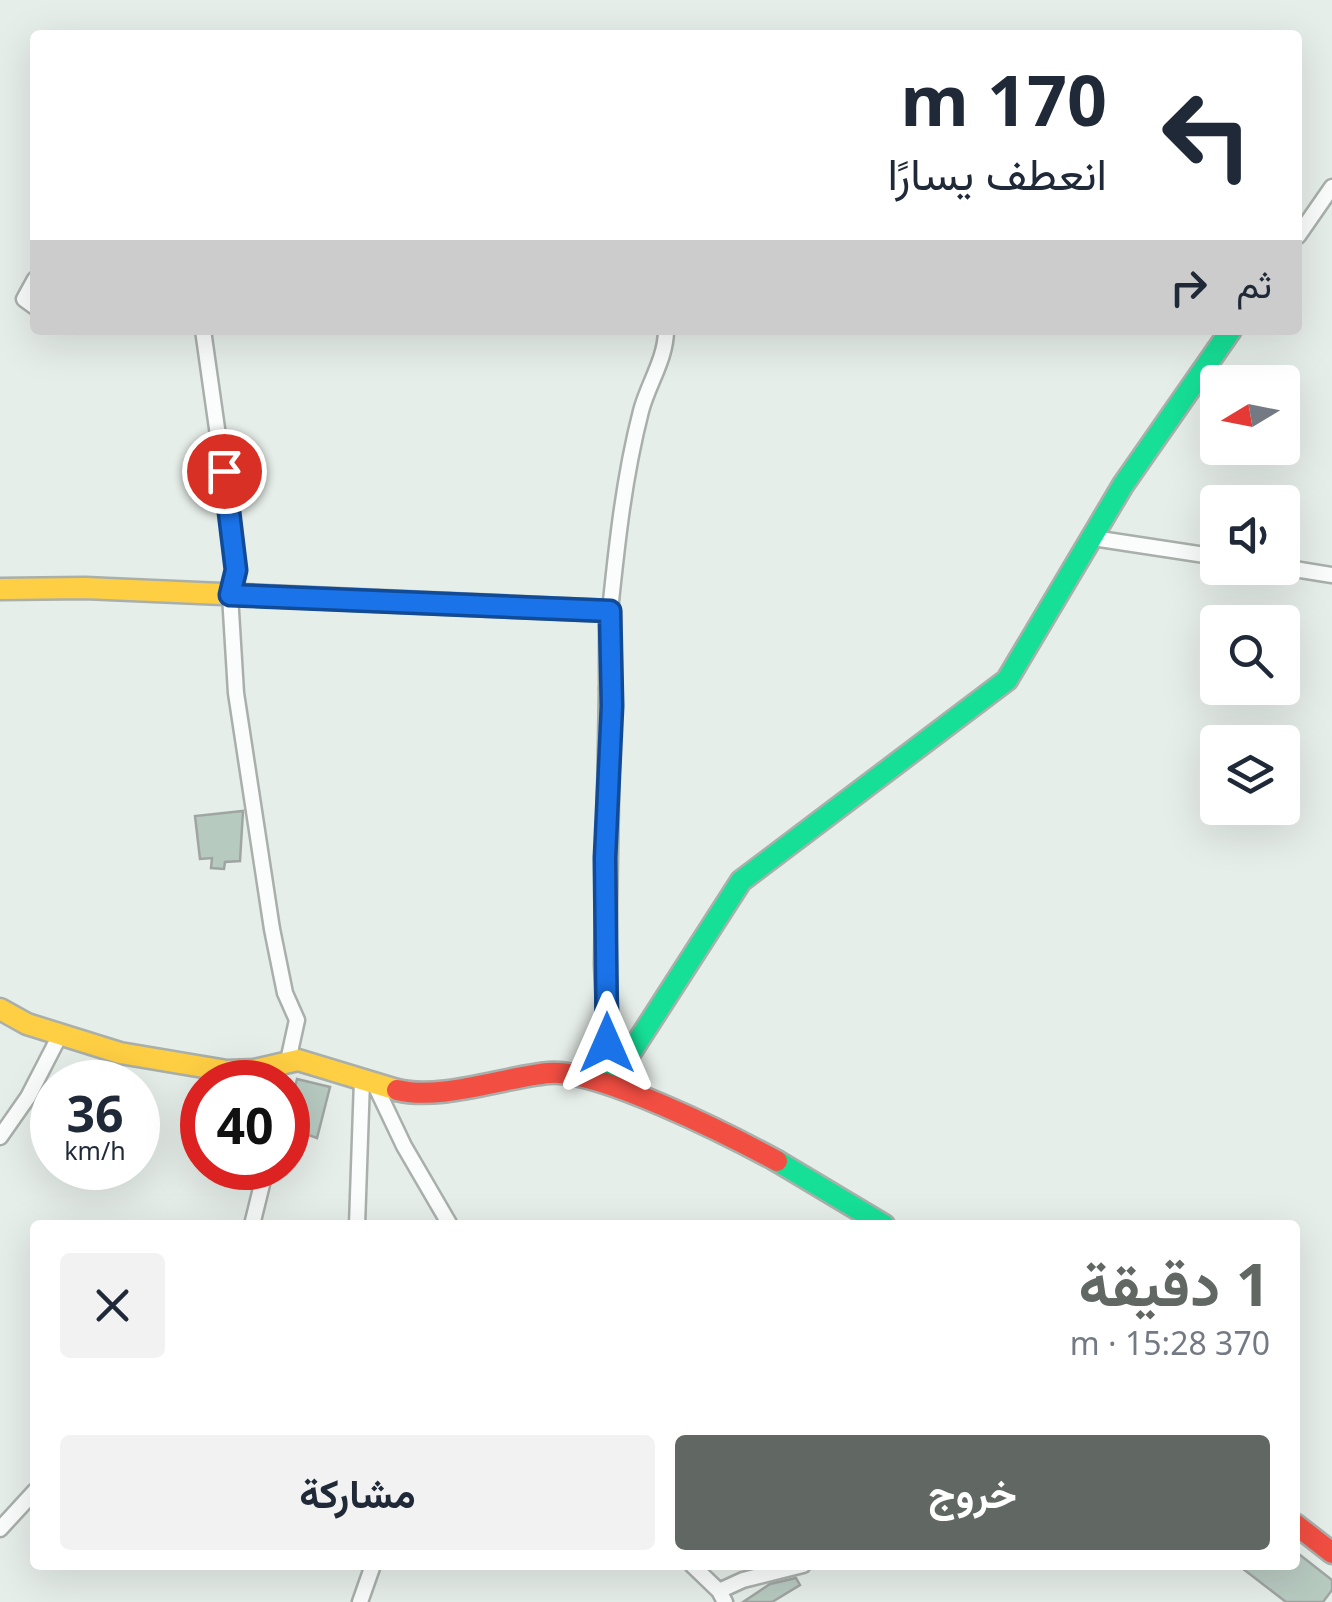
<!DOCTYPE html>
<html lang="ar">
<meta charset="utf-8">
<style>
:root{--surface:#fff;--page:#f2f2f3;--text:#1f2937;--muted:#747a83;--accent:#616763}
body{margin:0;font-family:"Noto Sans",Vazirmatn,sans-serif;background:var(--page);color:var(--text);direction:rtl;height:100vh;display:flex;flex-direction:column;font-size:38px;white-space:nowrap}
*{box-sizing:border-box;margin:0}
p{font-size:32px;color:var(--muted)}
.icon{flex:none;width:55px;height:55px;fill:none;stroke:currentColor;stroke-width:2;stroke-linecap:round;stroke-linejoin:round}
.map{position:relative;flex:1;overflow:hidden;direction:ltr}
.sheet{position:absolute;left:30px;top:1220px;width:1270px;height:350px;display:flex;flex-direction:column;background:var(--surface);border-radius:10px;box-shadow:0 10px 40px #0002;direction:rtl}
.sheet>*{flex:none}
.top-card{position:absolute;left:30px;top:30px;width:1272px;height:305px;border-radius:10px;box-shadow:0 10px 40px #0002;direction:rtl;background:#fff;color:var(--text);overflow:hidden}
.needle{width:65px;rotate:260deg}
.controls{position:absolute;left:1200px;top:365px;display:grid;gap:20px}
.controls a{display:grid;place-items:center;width:100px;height:100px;border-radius:10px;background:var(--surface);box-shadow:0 10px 40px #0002;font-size:50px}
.speed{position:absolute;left:30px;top:1060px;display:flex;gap:20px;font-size:50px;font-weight:700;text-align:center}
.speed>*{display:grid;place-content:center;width:130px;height:130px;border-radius:50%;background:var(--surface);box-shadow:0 10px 40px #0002;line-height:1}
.speed small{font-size:25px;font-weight:400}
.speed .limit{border:15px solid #d22;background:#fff;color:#111}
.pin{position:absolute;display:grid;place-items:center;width:85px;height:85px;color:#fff;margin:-42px;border:5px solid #fff;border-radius:50%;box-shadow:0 2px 10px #0007}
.me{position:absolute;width:110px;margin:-55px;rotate:0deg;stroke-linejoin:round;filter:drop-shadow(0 0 8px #0008)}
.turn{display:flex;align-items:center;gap:35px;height:210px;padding:0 30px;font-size:45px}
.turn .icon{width:130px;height:130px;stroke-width:2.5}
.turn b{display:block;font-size:70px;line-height:85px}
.then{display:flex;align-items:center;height:95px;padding:0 30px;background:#0003;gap:20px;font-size:38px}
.round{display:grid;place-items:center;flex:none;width:105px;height:105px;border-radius:10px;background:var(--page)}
.overview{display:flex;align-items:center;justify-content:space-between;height:170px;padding:0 30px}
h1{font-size:60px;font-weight:700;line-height:75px;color:var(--accent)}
.cta{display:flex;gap:20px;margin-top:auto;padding:20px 30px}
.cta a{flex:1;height:115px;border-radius:10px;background:var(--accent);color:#fff;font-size:40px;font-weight:700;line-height:115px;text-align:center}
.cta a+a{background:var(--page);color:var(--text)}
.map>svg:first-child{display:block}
.building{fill:#b7cac0;stroke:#a0a5a2;stroke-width:2.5}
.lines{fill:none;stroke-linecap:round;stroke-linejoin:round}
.street-casing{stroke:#a9afab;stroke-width:19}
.fast-casing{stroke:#a9afab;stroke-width:25}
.slow-casing{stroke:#a9afab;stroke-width:25}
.jam-casing{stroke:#a9afab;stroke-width:25}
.street{stroke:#fbfcfc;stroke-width:14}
.fast{stroke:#16e098;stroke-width:20}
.slow{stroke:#ffcf43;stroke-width:20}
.jam{stroke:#f24e42;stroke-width:20}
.route-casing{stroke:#114b97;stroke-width:25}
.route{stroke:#1a73e8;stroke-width:18}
</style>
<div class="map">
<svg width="1332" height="1602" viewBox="0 0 1332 1602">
<rect width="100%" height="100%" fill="#e6eee9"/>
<path class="building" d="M243,811l-3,50 -15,1 -1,7 -13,-1 1,-10 -12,1 -5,-43z
M297,1079l33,8 -13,51 -17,-6 6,-17 -17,-4z
M1295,1551l37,29v10l-9,12h-37l-48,-37h57z
M796,1578l4,7 -28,17h-29l27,-18z"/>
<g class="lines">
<g class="street-casing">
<path id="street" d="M1298,236l34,-49
M35,279l-11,20 11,8
M203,330l31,218 2,22 -6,25 6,98 36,236 13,64 12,27 -9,41
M1093,538l125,19
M1282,567l50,8
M610,611c7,-68 14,-134 31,-200 7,-27 25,-52 25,-81
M375,1085l29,61 46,79
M0,1137l28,-40 32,-62
M252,1225l14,-57
M357,1225l5,-145
M0,1529l35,-38
M692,1565l27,26 6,11
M719,1591l24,-11 60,-15
M360,1602l13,-37"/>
</g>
<g class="fast-casing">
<path id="fast" d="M610,688l-5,277 6,118
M611,1083l130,-202 266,-201 116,-195 108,-155
M777,1161l107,64"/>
</g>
<g class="slow-casing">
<path id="slow" d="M0,589l85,-1 525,23v77
M0,1009l27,15 93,29 107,18 27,-1 44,-10 99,30"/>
</g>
<g class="jam-casing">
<path id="jam" d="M397,1090c44,11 107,-13 152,-17 48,-5 182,63 228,88
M1295,1524l37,29"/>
</g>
<use href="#street" class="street"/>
<use href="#fast" class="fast"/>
<use href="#slow" class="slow"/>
<use href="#jam" class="jam"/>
</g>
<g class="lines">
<g class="route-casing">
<path id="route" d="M224,471l12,99 -6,25 380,16 2,95 -7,152 2,185"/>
</g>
<use href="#route" class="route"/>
</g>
</svg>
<div class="controls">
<a><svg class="needle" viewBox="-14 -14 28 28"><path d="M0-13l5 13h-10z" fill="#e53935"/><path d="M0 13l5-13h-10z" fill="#747a83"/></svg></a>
<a><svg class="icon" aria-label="sound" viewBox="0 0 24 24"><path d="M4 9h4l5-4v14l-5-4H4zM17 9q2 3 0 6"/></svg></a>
<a><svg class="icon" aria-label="search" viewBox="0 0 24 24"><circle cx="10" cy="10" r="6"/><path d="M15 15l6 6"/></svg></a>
<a><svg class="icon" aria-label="layers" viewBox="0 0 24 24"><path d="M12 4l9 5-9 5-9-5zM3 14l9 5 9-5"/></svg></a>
</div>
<div class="speed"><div>36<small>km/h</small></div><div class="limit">40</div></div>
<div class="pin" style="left:224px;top:471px;background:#d93025"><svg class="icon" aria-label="arrive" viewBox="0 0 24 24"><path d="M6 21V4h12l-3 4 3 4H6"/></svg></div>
<svg class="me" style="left:607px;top:1043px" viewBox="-20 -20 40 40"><path d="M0-17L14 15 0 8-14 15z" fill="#1a73e8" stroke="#fff" stroke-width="4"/></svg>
<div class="top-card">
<div class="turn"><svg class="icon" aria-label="left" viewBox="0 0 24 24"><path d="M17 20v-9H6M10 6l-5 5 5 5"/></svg><div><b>170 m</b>انعطف يسارًا</div></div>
<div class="then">ثم<svg class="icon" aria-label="right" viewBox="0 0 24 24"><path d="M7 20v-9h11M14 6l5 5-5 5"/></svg></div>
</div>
<section class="sheet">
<div class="overview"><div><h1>1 دقيقة</h1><p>370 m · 15:28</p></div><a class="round"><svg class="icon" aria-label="close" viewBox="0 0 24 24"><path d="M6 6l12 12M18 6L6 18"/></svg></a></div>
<div class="cta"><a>خروج</a><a>مشاركة</a></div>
</section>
</div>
